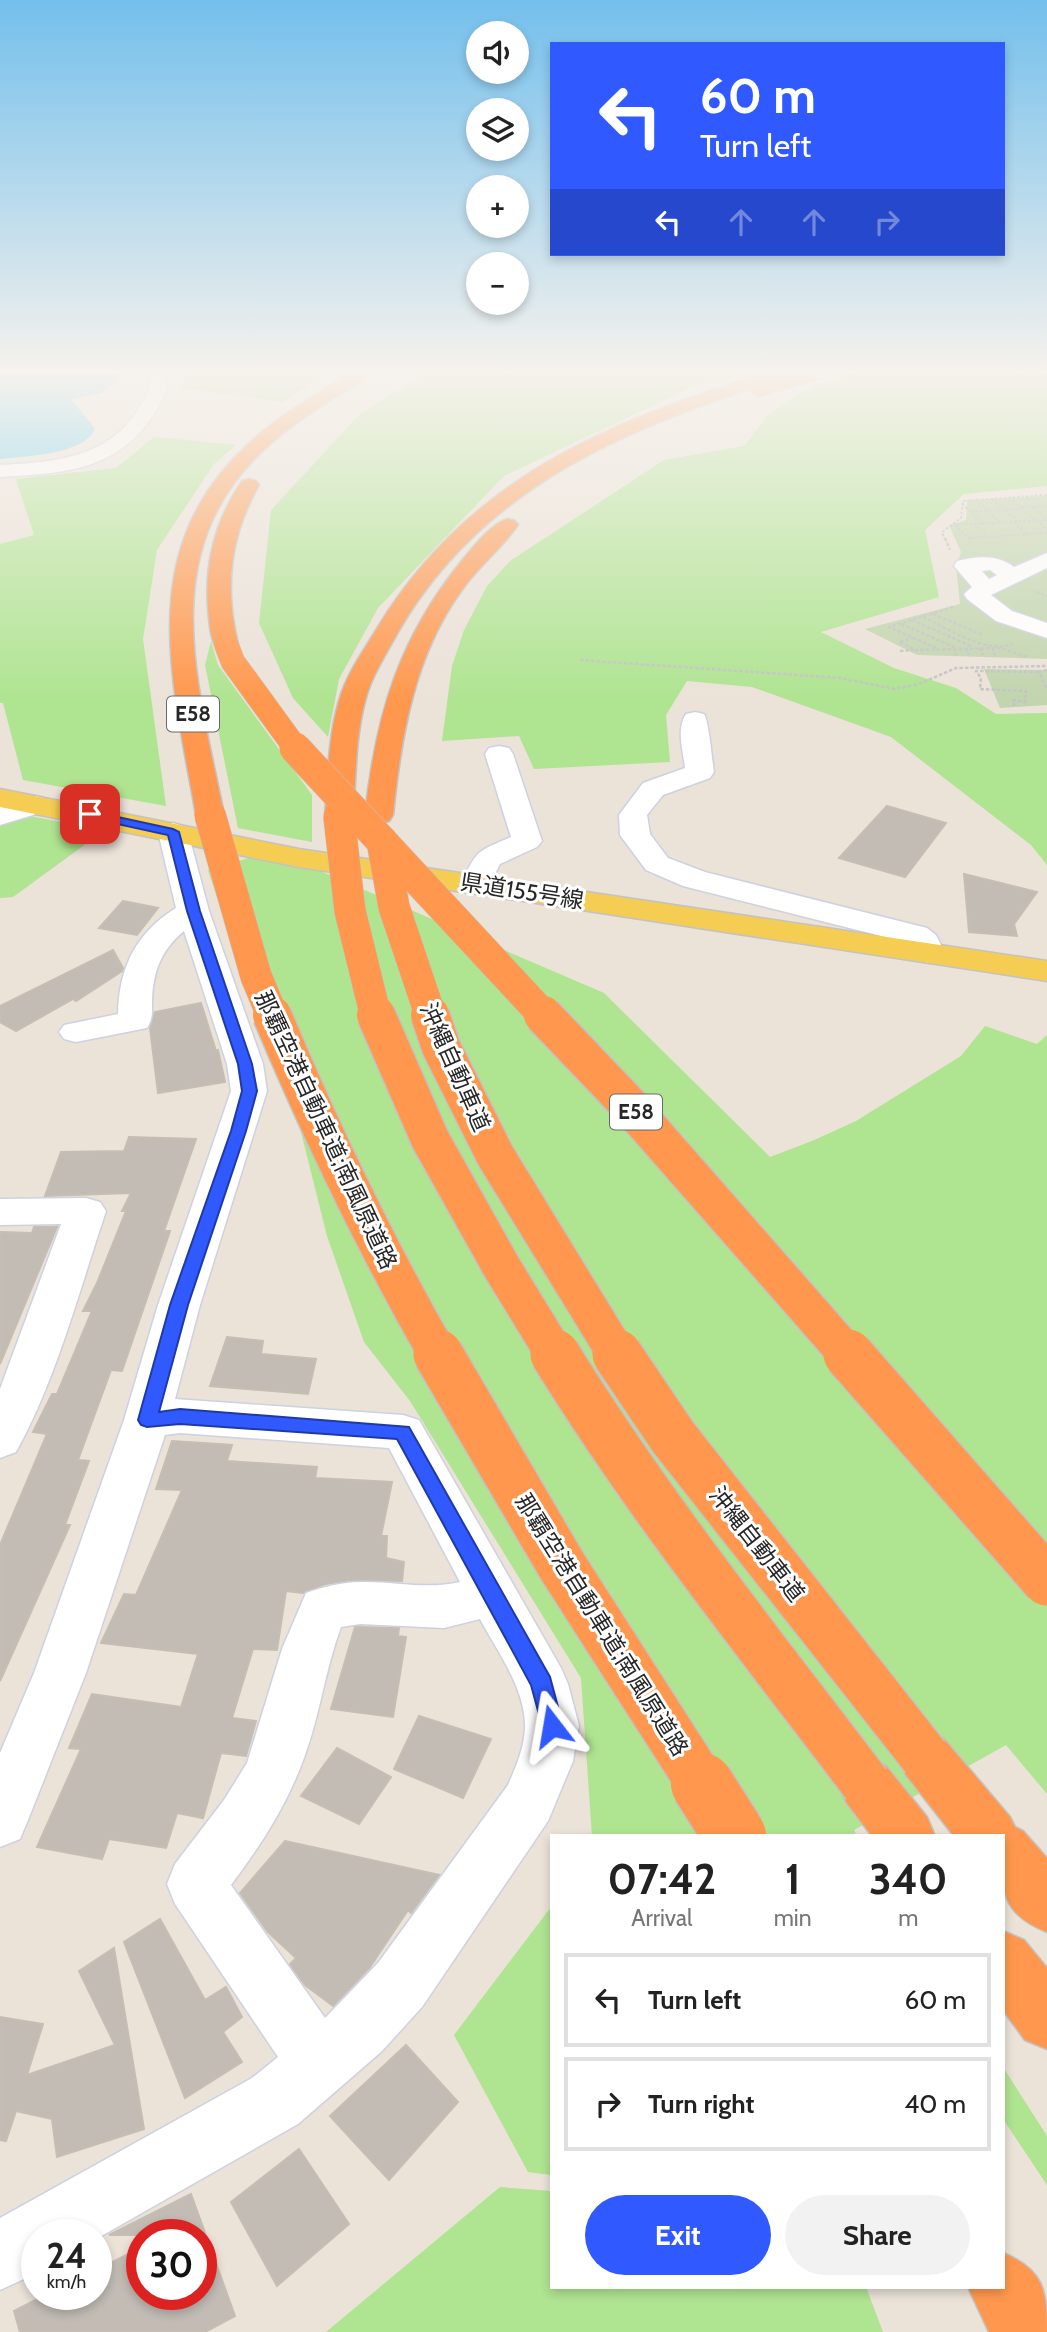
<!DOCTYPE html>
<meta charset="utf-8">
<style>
:root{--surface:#fff;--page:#f2f2f2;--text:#222;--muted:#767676;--line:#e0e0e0;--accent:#305aff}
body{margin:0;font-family:Cabin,"Noto Sans JP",sans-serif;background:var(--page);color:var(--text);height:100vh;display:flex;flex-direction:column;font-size:26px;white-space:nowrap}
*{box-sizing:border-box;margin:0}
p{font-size:23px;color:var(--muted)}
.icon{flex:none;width:38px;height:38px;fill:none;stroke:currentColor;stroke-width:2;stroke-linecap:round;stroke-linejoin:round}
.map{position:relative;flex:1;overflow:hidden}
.sheet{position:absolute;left:550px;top:1834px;width:455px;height:455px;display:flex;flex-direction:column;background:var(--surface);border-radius:0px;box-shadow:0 4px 10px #0003}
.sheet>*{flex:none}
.top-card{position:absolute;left:550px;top:42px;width:455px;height:214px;border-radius:0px;box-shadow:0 4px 10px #0003;background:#305aff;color:#fff;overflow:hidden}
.buttons{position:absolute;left:466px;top:21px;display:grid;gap:14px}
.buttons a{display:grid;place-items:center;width:63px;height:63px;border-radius:50%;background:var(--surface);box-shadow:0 4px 10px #0003;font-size:35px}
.speed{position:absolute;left:21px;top:2219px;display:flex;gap:14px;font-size:35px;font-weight:700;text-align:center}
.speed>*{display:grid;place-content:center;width:91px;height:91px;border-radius:50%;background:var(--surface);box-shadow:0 4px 10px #0003;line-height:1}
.speed small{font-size:18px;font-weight:400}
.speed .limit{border:10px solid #d22;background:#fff;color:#111}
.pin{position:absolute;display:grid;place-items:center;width:60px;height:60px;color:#fff;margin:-30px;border-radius:14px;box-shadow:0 4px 10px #0006}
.me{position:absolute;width:77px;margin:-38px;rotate:346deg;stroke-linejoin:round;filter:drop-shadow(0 0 5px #0008)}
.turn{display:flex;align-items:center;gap:24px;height:147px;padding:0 35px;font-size:32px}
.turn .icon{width:91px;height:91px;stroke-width:2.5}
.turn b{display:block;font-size:49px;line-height:60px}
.lanes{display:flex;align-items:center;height:66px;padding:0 35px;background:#0003;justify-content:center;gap:35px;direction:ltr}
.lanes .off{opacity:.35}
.eta{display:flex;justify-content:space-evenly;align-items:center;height:119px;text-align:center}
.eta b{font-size:42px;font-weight:800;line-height:49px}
.button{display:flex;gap:14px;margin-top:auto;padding:14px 35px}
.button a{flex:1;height:80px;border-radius:42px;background:var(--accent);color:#fff;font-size:28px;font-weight:800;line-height:80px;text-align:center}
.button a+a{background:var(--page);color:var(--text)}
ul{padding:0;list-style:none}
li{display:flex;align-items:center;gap:21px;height:94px;margin:0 14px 10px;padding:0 21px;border:4px solid var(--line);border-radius:0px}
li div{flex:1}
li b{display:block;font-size:26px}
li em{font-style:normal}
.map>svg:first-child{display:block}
.green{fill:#afe491}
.cemetery{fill:#c2d5ae}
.water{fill:#65cff2}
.building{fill:#c2bcb5;stroke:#c6beb2;stroke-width:2}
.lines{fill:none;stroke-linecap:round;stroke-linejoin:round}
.minor-casing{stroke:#cdd1e1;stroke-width:3}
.major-casing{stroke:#c3c3c3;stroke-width:3}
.highway-casing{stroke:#c3c3c3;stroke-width:3}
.path-far1{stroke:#c3c3c3;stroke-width:2;stroke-dasharray:2.5 2;stroke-linecap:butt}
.path{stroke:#c3c3c3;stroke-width:2.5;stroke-dasharray:3.5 2;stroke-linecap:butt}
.minor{fill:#fff;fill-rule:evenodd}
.major{fill:#f5cd52;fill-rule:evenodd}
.highway{fill:#ff984e;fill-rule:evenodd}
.highway-bridge-far4-casing{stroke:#c3c3c3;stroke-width:25;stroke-linecap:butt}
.highway-bridge-far3-casing{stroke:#c3c3c3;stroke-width:32;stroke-linecap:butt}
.highway-bridge-far2-casing{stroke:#c3c3c3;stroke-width:41;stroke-linecap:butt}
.highway-bridge-far1-casing{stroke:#c3c3c3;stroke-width:52;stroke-linecap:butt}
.highway-bridge-casing{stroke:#c3c3c3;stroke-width:65;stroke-linecap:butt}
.highway-bridge-far4{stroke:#ff984e;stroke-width:24}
.highway-bridge-far3{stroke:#ff984e;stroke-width:31}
.highway-bridge-far2{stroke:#ff984e;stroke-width:38}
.highway-bridge-far1{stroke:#ff984e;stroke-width:49}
.highway-bridge{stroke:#ff984e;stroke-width:62}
.route{fill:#305aff;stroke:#1f3aa6;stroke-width:2}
.labels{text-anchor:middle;stroke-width:6;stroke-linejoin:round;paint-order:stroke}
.shield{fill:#fff;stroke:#686868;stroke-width:2}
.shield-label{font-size:21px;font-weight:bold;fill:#272727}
.street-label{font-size:23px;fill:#272727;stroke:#fff}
</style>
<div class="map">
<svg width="1047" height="2332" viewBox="0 0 1047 2332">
<rect width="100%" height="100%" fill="#ebe2d8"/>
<path class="green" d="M186,373h142l-45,29 -103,-14z
M425,373h321l-54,14 -188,89 -126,132 -39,71 -11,58 -35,-39 -34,-75 12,-113 88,-95z
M858,373h189v113l-83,8 -39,36 14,67 -118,35 73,36 62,20 40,26 51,-1v152l-16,-20 -140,-108 -139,-50 -65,-6 -21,34 4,47 -136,7 -15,-33 -77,5 10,-75 12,-36 23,-44 23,-25 154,-101 80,-14 24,-31 47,-31z
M154,437l82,8 -22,19 -57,86 -14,89 23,167 -143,-26 -20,-77h-3v-159l34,-9 -18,-56 100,-11z
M211,641l7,24 94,130v47l-74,-14 -33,-163z
M24,815l81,15 -92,67 -13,1v-76z
M252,857l66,13 286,123 166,164 42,-16 44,-20 105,-65 24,-30 52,18 10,-9v759l-41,-49 -152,85 3,6h-265l-11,-158 -171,-277 -46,-59 -37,-106 -29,-116 -43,-108 -47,-142z
M551,1907v268l-23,-3 -74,-137z
M1003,2067l44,69v49l-44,-66z
M500,2187l51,4v96h315l17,45h-557z"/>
<path class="cemetery" d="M1047,496v163l-130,-4 -52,-26 95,-25 -4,-38 5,-14 -12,-27 17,-5 1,-20z
M984,669l63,1v35l-47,3z"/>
<path class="water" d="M0,373h119l1,5 -19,15 -30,6 24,30c-12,26 -69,27 -95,30z"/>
<path class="building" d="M887,806l59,17 -41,54 -66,-19z
M964,874l73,18 -23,32 3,12 -48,-4z
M123,901l35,7 -21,27 -38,-7z
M113,950l10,18 -1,3 -46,30 -3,-2 -57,32 -16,-9v-16z
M201,1003l15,48 2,-1 7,32 -67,11 -8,-65 5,-16z
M129,1137l67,2 -32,92h6l-48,140 -11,-1 -33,90 11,1 -24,64h5l-70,156v-136l47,-111 -14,-2 19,-38h5l35,-83h-9l14,-28 29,-72h-4l9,-18 -86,3 16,-44 63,-1z
M34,1227h23l-57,137v-132l32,1z
M227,1337l36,4 -2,13 55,5 -8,35 -98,-8z
M172,1441l60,4 -5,16 90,6 -2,11 77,4 -11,54h6l-1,22 18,4 -2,19 -49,-1 -28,4 -22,9 -17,-2 -9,59 -24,-1 -21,69 24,3 -10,35 -25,-3 -18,65 -26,-5 -11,35 -57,-9 -7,20 -65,-12 44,-98 -12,-1 23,-54 89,13 17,-53 -97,-11 23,-49 12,1 46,-105 -26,-1z
M355,1627l44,1 -1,8 8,1 -13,80 -62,-8z
M419,1716l72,23 -28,59 -69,-29z
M337,1748l54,29 -32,47 -58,-28z
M285,1841l154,34 -28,38 -3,-3 -38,57 -37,39 -28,-21 -15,-21 6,-6 -28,-26 -28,-39z
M160,1919l45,81 21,-13 16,30 -19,15 19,30 -57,36 -61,-156z
M114,1948l30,181 -87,28 -5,-38 -36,-8 -10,30 -6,-1v-123l43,7 -16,51 88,-30 -36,-74z
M406,2045l52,57 -69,78 -59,-64z
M299,2149l50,75 -72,62 -46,-84z
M191,2194l44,122 -30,16h-185l-6,-21 33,-17h49v-24l46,-23v47h59v-59h-92z"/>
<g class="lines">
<g class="minor-casing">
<path id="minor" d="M149,373h16c5,13 -1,24 -8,36 -37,62 -91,64 -157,68v-12c54,-3 108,-6 139,-57 7,-11 14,-22 10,-35z
M1047,553v15l-56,27 21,16 35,12v15l-51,-17 -29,-22 -3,-5 8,-7 -18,-21 3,-5c21,-5 40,-7 57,6zM990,570l7,5 -8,4 -7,-8z
M695,712l9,2c5,7 8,46 10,58l-4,6 -47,17 -16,20 3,19 18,24 37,14 222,56 9,7 9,18 -4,7 -12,3 -12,-3 -12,-18 -222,-56 -37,-16 -26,-35 -1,-20 24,-32 42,-15c-2,-17 -9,-39 1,-54z
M499,746l10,2 4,6 29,87 -5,6 -37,17 -13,26 -11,2 -11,-2 -4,-7c17,-34 15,-31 50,-46l-26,-83 4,-6z
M36,796l10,3 4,6 -4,6 -46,14v-18z
M173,823l10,3 5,6 21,79 54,153 4,27 -67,214 -25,94 228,16 16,5 142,248 7,16 11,42 -6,35 -25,60 -126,186 -40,44 -84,73 -202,115v-4h-59v38l-37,17v-72l252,-140 26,-21 -103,-153 -8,-20 8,-20 49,-64 23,-37 35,-114 24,-56c17,-6 36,-11 54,-11 34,-1 67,8 100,0l-71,-134 -209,-15 -15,2 -79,238 -58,147 -8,19 -20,8v-94l34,-80 90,-253 34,-115 73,-214 -4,-27 -43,-133c-23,19 -31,41 -32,70 0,11 1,18 -5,27l-71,14 -12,-3 -5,-7 5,-7 54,-11c1,-47 18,-81 58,-106l-18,-76 5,-6zM480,1619c17,32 45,69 45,107 0,20 -9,41 -17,59l-130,178 -53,55 -94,-133c30,-40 56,-80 73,-127 16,-43 21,-88 37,-131l19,-3 84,4z
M86,1198l14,4 6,9c-27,80 -49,167 -90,241l-16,6v-69l61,-165 -61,1v-26z"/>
</g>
<g class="major-casing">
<path id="major" d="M0,789l299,60 748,112v20l-748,-114 -299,-60z"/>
</g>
<g class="highway-casing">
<path id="highway" d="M350,373h20c-9,12 -26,19 -39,27 -22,14 -45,29 -64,47 -114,103 -69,237 -43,368l-4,6 -10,3 -10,-3 -4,-6c-24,-139 -64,-269 58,-376 29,-26 63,-45 96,-66z
M766,373h26l-2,4 11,-4h26l-2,4 -64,19 -6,-1 -3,-4 3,-3c-145,45 -281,110 -358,246 -12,22 -26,43 -32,67 -10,38 -9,77 -12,116l-4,6 -10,3 -10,-3 -4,-6c3,-39 3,-79 14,-116 7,-26 23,-48 37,-71 90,-150 230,-208 390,-257z
M249,479l7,2 3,4c-29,51 -35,102 -21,159l-3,5 -9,2 -9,-2c-6,-9 -7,-21 -8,-31 -6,-49 5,-96 33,-137z
M508,519l7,2 3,4c-16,23 -40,42 -56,65 -48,66 -61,146 -69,225l-4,6 -10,3 -10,-3 -4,-6c11,-101 34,-178 99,-257 11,-13 28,-35 44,-39z
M925,1732l19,7 66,78 5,10 8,4 24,27v74c-52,-21 -44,-48 -44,-96h-49l-48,-61 -8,-18 8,-18z
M866,1758l20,8 41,51 8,19h-63l-26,-34 -8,-18 8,-18z
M1003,1931l21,9 23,28v81l-22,-9 -22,-30z
M1003,2253c41,17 44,38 44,79h-58l-21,-45h35z"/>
</g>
<path class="path-far1" d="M1009,497l38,33
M976,499l24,23
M992,499l25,22
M962,504l21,19
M1021,507l26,-1
M1033,507l13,12
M971,512l51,-3
M1014,522l12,12
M974,524l13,12
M955,525l13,13
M956,525l91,-5
M968,538l79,-5
M945,540l-3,-8 19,-14 2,-17 84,-6"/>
<path class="path" d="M945,538l5,12
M968,538h3
M1036,592l11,4
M933,614l50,21
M923,617c25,11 62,37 89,27
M912,620l59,26
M901,624l53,23
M914,638l-15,4 16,8 86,-2 26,9
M936,648l-47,-21 64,-20
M954,648l2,7
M966,648l3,7
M980,648l3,7
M992,648l3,7
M900,651l14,-1
M580,660l260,18 55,11 24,-5 37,-16 91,-2
M1047,670l-8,2 8,18
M1014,706l-1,-6 12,2 1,-11 -46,-2 1,-11 -5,-7 63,1"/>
<use href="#minor" class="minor"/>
<use href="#major" class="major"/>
<use href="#highway" class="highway"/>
<g class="highway-bridge-far4-casing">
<path id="highway-bridge-far4" d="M226,644l7,18 64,88"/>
</g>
<g class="highway-bridge-far3-casing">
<path id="highway-bridge-far3" d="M295,748l250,269
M210,815l46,161 17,41
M339,817l11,94 26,106
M382,841l12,66 37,110"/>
</g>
<g class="highway-bridge-far2-casing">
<path id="highway-bridge-far2" d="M272,1015c49,117 104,231 167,341
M376,1015l54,124 71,127 55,90
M430,1015l11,32 54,108 123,201
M543,1015l85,89 221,252"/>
</g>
<g class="highway-bridge-far1-casing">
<path id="highway-bridge-far1" d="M438,1354l124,212 141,220
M555,1354c93,151 204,289 311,430
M617,1354l56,83 252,320
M848,1354l199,227"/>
</g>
<g class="highway-bridge-casing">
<path id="highway-bridge" d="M702,1784l33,52"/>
</g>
<use href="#highway-bridge-far4" class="highway-bridge-far4"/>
<use href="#highway-bridge-far3" class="highway-bridge-far3"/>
<use href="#highway-bridge-far2" class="highway-bridge-far2"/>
<use href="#highway-bridge-far1" class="highway-bridge-far1"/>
<use href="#highway-bridge" class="highway-bridge"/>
</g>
<linearGradient id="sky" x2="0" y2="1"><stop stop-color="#73bfec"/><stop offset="0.53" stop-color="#f6f2ed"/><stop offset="1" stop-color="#f6f2ed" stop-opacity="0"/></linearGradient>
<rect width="1047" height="700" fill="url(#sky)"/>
<path class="route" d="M90,811l83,18 6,3 21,79 52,153 5,27 -11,40 -58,174 -29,107 21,-3 229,18 141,250 13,49 -3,7 -8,3 -8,-3 -13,-48 -134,-246 -217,-15 -33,3 -6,-2 -3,-5 32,-115 61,-174 11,-40 -4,-27 -51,-153 -19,-76 -83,-18 -1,-3z"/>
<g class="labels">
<g class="shield">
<rect x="167" y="696.5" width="52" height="35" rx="5"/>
<rect x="610" y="1094.5" width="52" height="35" rx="5"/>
</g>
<g class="shield-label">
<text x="193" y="721">E58</text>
<text x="636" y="1119">E58</text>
</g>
<g class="street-label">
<text transform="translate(522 891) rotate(9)" y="8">県道155号線</text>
<text transform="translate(455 1067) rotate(66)" y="8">沖縄自動車道</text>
<text transform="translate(326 1130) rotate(65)" y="8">那覇空港自動車道;南風原道路</text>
<text transform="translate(757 1544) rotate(52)" y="8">沖縄自動車道</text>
<text transform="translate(602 1625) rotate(58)" y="8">那覇空港自動車道;南風原道路</text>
</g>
</g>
</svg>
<div class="buttons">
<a><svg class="icon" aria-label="sound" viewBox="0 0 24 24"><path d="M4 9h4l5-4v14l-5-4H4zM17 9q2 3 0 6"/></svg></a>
<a><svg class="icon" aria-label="layers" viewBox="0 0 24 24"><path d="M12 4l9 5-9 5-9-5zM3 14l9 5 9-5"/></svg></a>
<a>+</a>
<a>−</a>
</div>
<div class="speed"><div>24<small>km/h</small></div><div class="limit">30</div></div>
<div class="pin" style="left:90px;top:814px;background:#d93025"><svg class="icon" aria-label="arrive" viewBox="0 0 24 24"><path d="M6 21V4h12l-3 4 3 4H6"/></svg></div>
<svg class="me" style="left:552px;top:1726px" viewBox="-20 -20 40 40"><path d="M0-17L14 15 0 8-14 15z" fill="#305aff" stroke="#fff" stroke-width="4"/></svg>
<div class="top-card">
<div class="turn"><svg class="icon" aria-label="left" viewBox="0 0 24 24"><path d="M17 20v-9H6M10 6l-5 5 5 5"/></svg><div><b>60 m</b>Turn left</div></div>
<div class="lanes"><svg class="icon" aria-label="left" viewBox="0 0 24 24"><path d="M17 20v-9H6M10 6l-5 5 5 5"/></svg><svg class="icon off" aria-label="ahead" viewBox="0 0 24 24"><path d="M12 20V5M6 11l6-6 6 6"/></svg><svg class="icon off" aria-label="ahead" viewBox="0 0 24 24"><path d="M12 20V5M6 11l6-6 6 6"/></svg><svg class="icon off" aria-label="right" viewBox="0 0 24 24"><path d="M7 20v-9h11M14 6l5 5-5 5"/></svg></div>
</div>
<section class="sheet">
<div class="eta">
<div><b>07:42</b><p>Arrival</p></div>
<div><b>1</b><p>min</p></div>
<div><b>340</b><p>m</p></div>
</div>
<ul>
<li><svg class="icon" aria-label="left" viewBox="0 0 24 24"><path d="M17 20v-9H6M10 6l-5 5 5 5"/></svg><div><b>Turn left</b></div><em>60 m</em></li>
<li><svg class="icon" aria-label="right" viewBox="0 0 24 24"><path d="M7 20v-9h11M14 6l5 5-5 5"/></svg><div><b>Turn right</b></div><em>40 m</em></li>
</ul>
<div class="button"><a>Exit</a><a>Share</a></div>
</section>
</div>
